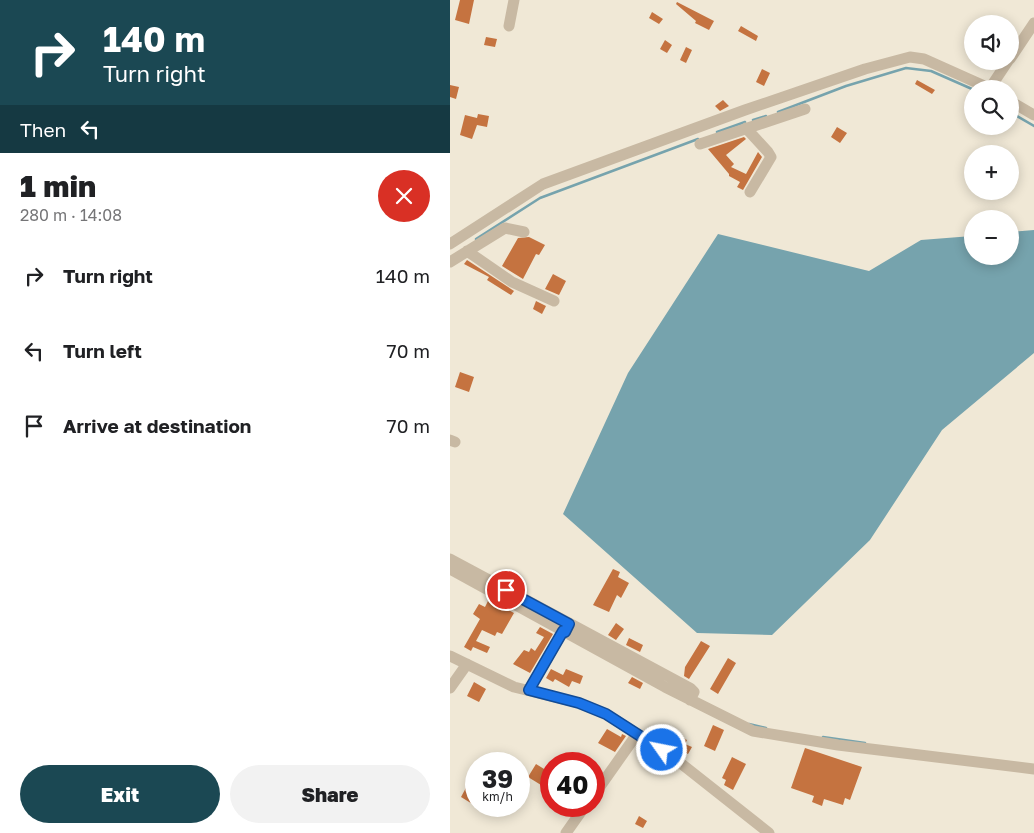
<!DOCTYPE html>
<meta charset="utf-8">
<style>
:root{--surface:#fff;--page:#f2f2f2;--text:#202124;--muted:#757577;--accent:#1b4853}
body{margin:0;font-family:"Golos Text",sans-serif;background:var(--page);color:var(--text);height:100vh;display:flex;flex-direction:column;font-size:19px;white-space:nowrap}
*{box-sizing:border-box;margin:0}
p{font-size:16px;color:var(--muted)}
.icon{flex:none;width:28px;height:28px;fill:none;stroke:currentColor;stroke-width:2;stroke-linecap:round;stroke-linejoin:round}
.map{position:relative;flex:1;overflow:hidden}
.sheet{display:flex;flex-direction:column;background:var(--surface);width:450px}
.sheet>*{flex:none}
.top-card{background:#1b4853;color:#fff;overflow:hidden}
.controls{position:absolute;left:514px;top:15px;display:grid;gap:10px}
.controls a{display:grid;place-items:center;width:55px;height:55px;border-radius:50%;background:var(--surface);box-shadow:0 2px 12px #0003;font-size:25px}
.speed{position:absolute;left:15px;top:752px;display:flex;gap:10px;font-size:25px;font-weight:700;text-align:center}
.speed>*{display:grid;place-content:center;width:65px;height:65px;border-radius:50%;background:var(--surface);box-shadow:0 2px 12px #0003;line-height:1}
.speed small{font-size:12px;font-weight:400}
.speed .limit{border:8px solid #d22;background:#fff;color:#111}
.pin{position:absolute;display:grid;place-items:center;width:42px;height:42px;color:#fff;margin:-21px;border:2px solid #fff;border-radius:50%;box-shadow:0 1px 5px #0007}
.me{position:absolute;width:55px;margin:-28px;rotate:303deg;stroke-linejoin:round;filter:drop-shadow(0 0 4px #0008)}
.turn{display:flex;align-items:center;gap:18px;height:105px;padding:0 20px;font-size:22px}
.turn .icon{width:65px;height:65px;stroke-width:2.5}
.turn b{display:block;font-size:35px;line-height:42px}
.then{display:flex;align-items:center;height:48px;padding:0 20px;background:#0003;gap:10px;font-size:19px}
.round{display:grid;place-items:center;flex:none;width:52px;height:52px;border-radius:26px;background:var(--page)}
.summary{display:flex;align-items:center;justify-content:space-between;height:85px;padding:0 20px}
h1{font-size:30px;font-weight:800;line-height:38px}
.action{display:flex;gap:10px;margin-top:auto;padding:10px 20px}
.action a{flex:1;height:58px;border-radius:30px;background:var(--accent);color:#fff;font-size:20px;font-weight:800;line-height:58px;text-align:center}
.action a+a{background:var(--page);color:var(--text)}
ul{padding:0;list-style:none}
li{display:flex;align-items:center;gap:15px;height:75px;padding:0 20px}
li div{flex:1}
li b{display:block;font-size:19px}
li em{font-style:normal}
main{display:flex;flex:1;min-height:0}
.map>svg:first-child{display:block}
.water{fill:#76a3ad}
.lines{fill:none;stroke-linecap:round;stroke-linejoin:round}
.stream{stroke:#76a3ad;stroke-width:2.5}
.building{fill:#c57340}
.minor{stroke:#c8b9a3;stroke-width:11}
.route-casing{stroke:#114b97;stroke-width:12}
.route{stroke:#1a73e8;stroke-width:9}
</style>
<main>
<section class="sheet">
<div class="top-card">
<div class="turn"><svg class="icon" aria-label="right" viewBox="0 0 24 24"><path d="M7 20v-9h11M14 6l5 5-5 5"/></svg><div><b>140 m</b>Turn right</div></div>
<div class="then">Then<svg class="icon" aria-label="left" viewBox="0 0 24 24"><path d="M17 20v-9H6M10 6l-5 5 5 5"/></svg></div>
</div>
<div class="summary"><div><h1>1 min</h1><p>280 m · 14:08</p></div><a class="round" style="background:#d93025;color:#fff"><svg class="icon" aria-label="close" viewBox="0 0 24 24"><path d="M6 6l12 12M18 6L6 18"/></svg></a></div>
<ul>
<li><svg class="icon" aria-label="right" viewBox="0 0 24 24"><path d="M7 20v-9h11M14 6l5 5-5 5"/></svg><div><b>Turn right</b></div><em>140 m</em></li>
<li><svg class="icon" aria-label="left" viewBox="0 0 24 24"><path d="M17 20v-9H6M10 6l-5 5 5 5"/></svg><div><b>Turn left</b></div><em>70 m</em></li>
<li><svg class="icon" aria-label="arrive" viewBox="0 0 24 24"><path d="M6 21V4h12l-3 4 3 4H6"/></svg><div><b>Arrive at destination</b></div><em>70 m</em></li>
</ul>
<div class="action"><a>Exit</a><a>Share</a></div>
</section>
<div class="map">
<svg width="584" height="833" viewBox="0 0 584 833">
<rect width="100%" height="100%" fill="#f0e8d6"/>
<path class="water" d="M584,230v123l-92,77 -72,110 -98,95 -75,-2 -134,-119 65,-141 90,-139 151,37 52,-31 51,-4v20h38v-24z"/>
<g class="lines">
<path class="stream" d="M328,112l68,-26 60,-18 25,3 41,18
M560,112l24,14
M303,120l13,-4
M267,132l28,-10
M26,239l64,-41 158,-59
M299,724l17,4
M373,737l42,6"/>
</g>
<path class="building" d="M10,0h14l-5,24 -14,-4z
M227,2l37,19 -5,9 -14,-7 1,-2 -20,-17z
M202,12l11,7 -4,5 -10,-6z
M291,26l17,10 -2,5 -18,-10z
M36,37l11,2 -2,8 -11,-2z
M215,40l7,5 -5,8 -7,-4z
M236,47l6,3 -6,13 -6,-3z
M312,69l8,4 -6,13 -8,-4z
M467,80l18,10 -3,4 -17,-10z
M0,85l9,2 -3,12 -6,-2z
M273,100l6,6 -9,5 -5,-5z
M28,114l11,2 -2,11 -10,-2 -5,14 -12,-4 5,-20 12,3z
M387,127l10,6 -7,10 -9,-6z
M294,137l2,2 -20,16 8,9 -3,3 15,7 12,-22 4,5 -19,33 -6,-3 3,-5 -11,-6v-2l-21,-25z
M79,237l16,8 -6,10 -3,-1 -13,25 -21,-13 16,-28z
M17,260l47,31 -3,4 -24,-15 2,-3 -25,-13z
M103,274l13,7 -7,14 -14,-6z
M86,301l10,5 -4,8 -9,-5z
M10,372l14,5 -5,15 -14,-5z
M163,569l7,3 -2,5 11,6 -8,15 -4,-3 -8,17 -16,-7z
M39,599l25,14 -12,21 -5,-2 -2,4 -13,-6 -6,11 14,6 -3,6 -14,-6 -2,4 -7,-4 16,-28 -7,-5 6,-10 6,3z
M166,623l8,6 -8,11 -8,-5z
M90,627l13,7 -23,39 -17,-9 11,-14 5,2 2,-4 4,3 9,-14 -8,-4z
M179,638l14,7 -3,7 -14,-7z
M251,641l9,5 -21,33 -5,-3 1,-9z
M278,658l8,5 -18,31 -8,-5z
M101,669l12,6 3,-6 17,7 -3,8 -8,-3 -3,6 -14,-8 -2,3 -7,-4z
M182,677l11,6 -3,6 -12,-6z
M24,682l12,7 -7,13 -12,-6z
M263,725l11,5 -9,21 -11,-5z
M157,729l14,8 1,-3 4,2 -11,16 -17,-9z
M231,737l6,3 -2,4 7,3 -4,7 -12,-6z
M355,748l57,19 -12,33 -5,-2 -2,7 -19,-6 -2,7 -10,-4 2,-6 -23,-8z
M282,757l14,7 -13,26 -9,-5 2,-5 -4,-2z
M86,764l13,8 -8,13 -13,-8z
M18,784l8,4 -2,17 -13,-8z
M189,816l8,5 -4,7 -8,-4z"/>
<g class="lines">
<path class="minor" d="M59,26l5,-26
M560,59l24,-36
M540,88l18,-27
M560,101l24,14
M296,128l22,24 3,5 -21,35
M250,144l105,-35
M0,244l93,-60 202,-74 120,-41 45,-12 14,2 67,30
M17,251l45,31 42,19
M0,262l55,-34 19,4
M0,440l5,2
M0,559l240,129 4,4 -4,8
M0,569l215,118 88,44 85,14 196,24
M0,656l64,31 65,16 27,11 68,44 95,75
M0,688l17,-24
M79,690l34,-59
M144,795l43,-61
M116,833l19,-27"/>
</g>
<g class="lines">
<g class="route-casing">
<path id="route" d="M56,590l63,34 -4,8 -2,-1 -34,59 50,13 27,11 56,36"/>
</g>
<use href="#route" class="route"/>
</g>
</svg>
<div class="controls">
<a><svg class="icon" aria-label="sound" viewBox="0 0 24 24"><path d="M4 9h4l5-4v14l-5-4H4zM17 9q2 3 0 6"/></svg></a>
<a><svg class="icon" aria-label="search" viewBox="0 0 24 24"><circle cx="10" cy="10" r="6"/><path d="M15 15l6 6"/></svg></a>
<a>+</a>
<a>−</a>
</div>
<div class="speed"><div>39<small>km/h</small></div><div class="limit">40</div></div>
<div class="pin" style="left:56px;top:590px;background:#d93025"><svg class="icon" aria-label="arrive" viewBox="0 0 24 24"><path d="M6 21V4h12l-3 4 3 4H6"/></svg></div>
<svg class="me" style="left:212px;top:750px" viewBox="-20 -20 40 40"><circle r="17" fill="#1a73e8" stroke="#fff" stroke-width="3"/><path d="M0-11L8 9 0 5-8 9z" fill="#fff"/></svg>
</div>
</main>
